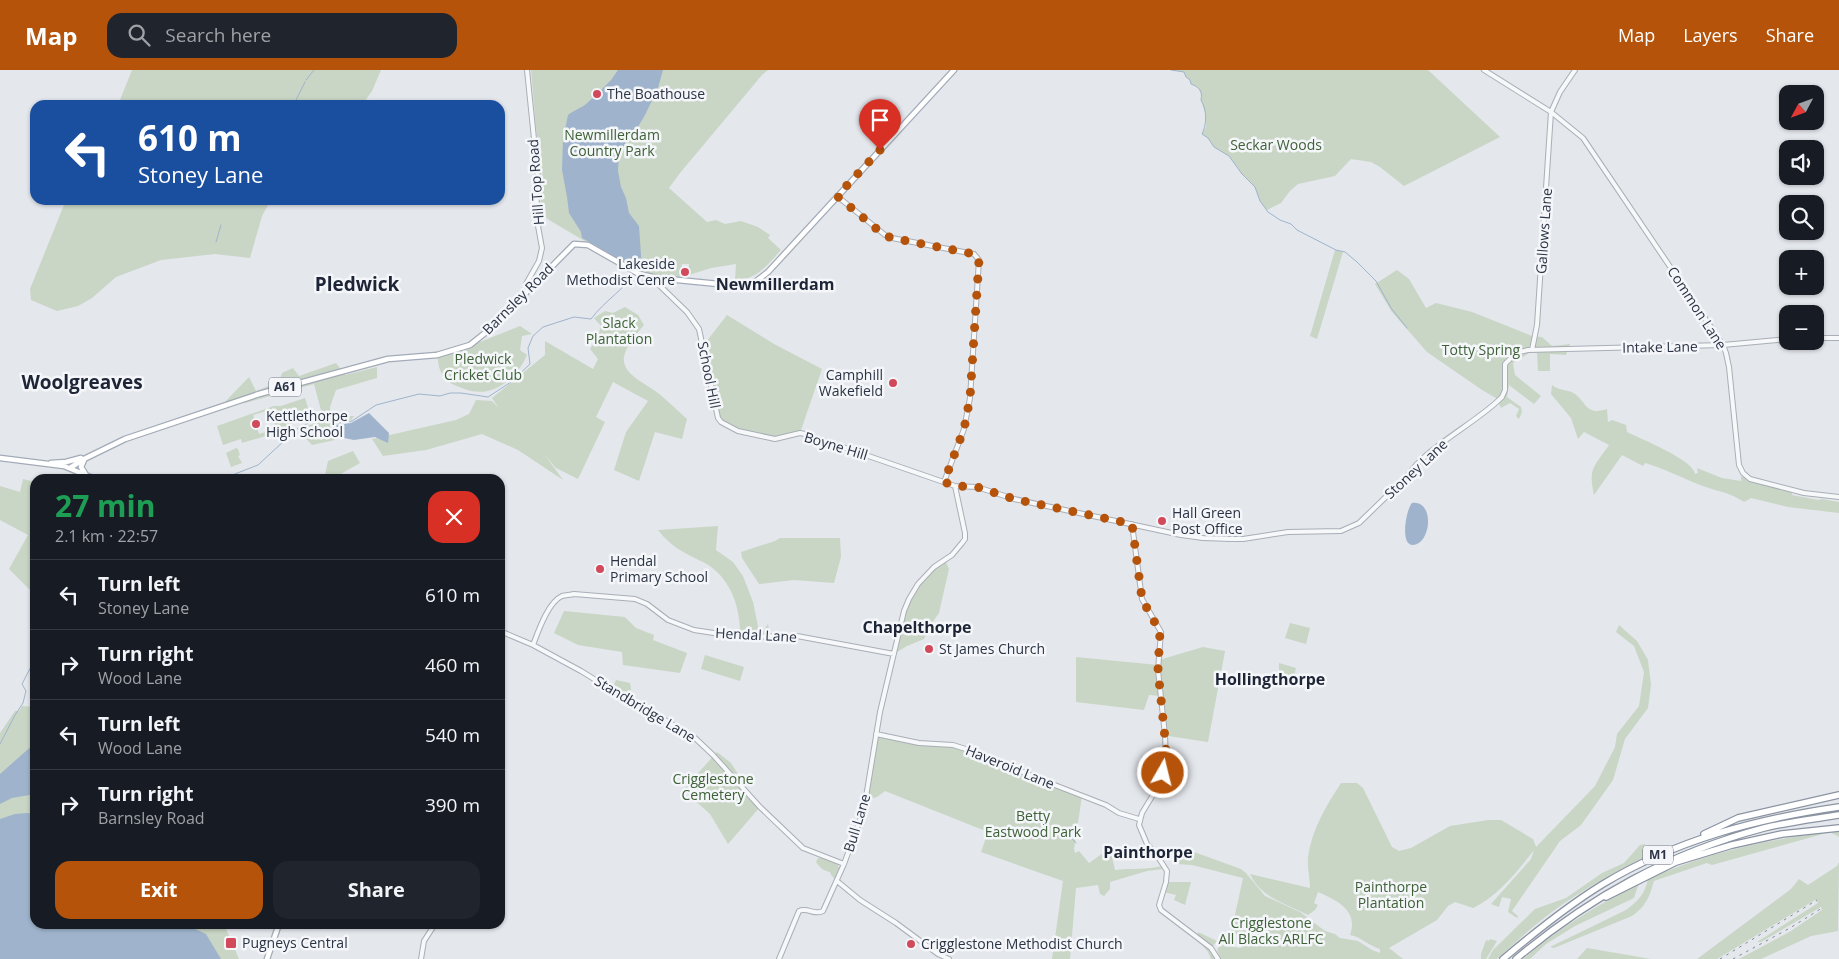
<!DOCTYPE html>
<meta charset="utf-8">
<style>
:root{--surface:#171b24;--page:#20242c;--text:#f1f3f6;--muted:#9ea1a6;--line:#363941;--accent:#b45309}
body{margin:0;font-family:"Open Sans",sans-serif;background:var(--page);color:var(--text);height:100vh;display:flex;flex-direction:column;font-size:19px;white-space:nowrap}
*{box-sizing:border-box;margin:0}
p{font-size:16px;color:var(--muted)}
.icon{flex:none;width:28px;height:28px;fill:none;stroke:currentColor;stroke-width:2;stroke-linecap:round;stroke-linejoin:round}
.map{position:relative;flex:1;overflow:hidden}
.side{position:absolute;left:30px;top:404px;width:475px;height:455px;display:flex;flex-direction:column;background:var(--surface);border-radius:15px;box-shadow:0 1px 4px #0004}
.side>*{flex:none}
.hud{position:absolute;left:30px;top:30px;width:475px;height:105px;border-radius:15px;box-shadow:0 1px 4px #0004;background:#1a4fa0;color:#fff;overflow:hidden}
.needle{width:32px;rotate:229deg}
.controls{position:absolute;left:1779px;top:15px;display:grid;gap:10px}
.controls a{display:grid;place-items:center;width:45px;height:45px;border-radius:10px;background:var(--surface);box-shadow:0 1px 4px #0004;font-size:25px}
.pin{position:absolute;display:grid;place-items:center;width:42px;height:42px;color:#fff;margin:-51px -21px;border-radius:50% 50% 50% 0;rotate:-45deg;box-shadow:0 0 5px #0007}
.pin .icon{rotate:45deg}
.me{position:absolute;width:55px;margin:-28px;rotate:8deg;stroke-linejoin:round;filter:drop-shadow(0 0 4px #0008)}
.turn{display:flex;align-items:center;gap:18px;height:105px;padding:0 25px;font-size:22px}
.turn .icon{width:65px;height:65px;stroke-width:2.5}
.turn b{display:block;font-size:35px;line-height:42px}
.round{display:grid;place-items:center;flex:none;width:52px;height:52px;border-radius:15px;background:var(--page)}
.headline{display:flex;align-items:center;justify-content:space-between;height:85px;padding:0 25px}
h1{font-size:30px;font-weight:700;line-height:38px;color:#1e9e55}
.primary-button{display:flex;gap:10px;margin-top:auto;padding:10px 25px}
.primary-button a{flex:1;height:58px;border-radius:15px;background:var(--accent);color:#fff;font-size:20px;font-weight:700;line-height:58px;text-align:center}
.primary-button a+a{background:var(--page);color:var(--text)}
ul{padding:0;list-style:none}
li{display:flex;align-items:center;gap:15px;height:70px;padding:0 25px;border-top:1px solid var(--line)}
li div{flex:1}
li b{display:block;font-size:19px}
li em{font-style:normal}
header{display:flex;align-items:center;gap:30px;box-sizing:border-box;height:70px;padding:0 25px;background:var(--accent);color:#fff}
header strong{font-size:24px}
nav{display:flex;gap:28px;margin-inline-start:auto;font-size:18px}
.search{width:350px;height:45px;background:var(--page);display:flex;align-items:center;gap:12px;box-sizing:border-box;padding:0 18px;border-radius:15px;color:var(--muted);font-size:19px}
.map>svg:first-child{display:block}
.green{fill:#c9d6c5;fill-rule:evenodd}
.water{fill:#9fb4cc}
.lines{fill:none;stroke-linecap:round;stroke-linejoin:round}
.stream{stroke:#9fb4cc;stroke-width:1}
.tertiary-casing{stroke:#a9aeb7;stroke-width:6}
.primary-casing{stroke:#a3abb8;stroke-width:7}
.motorway-casing{stroke:#8b94a3;stroke-width:8}
.tertiary{stroke:#f7f8fa;stroke-width:4}
.primary{stroke:#fff;stroke-width:4.5}
.motorway{stroke:#fff;stroke-width:5.5}
.rail{stroke:#7d8696;stroke-width:1;stroke-dasharray:2.5 5;stroke-linecap:butt}
.route{stroke:#b45309;stroke-width:9;stroke-dasharray:0 16.2}
.poi-dot{fill:#d1495b;stroke:#f4f6f9;stroke-width:2}
.labels{text-anchor:middle;stroke-width:5;stroke-linejoin:round;paint-order:stroke}
.shield{fill:#f4f6f9;stroke:#676e7b;stroke-width:1}
.shield-label{font-size:12px;font-weight:bold;fill:#2b3445}
.poi-label{font-size:14px;fill:#2b3445;stroke:#f4f6f9;text-anchor:start}
.park-label{font-size:14px;fill:#3f6138;stroke:#f4f6f9}
.street-label{font-size:14px;fill:#2b3445;stroke:#f4f6f9}
.quarter-label{font-size:16px;font-weight:bold;fill:#1d2536;stroke:#f4f6f9}
.district-label{font-size:19px;font-weight:bold;fill:#1d2536;stroke:#f4f6f9}
</style>
<header>
<strong>Map</strong>
<div class="search"><svg class="icon" aria-label="search" viewBox="0 0 24 24"><circle cx="10" cy="10" r="6"/><path d="M15 15l6 6"/></svg>Search here</div>
<nav><a>Map</a><a>Layers</a><a>Share</a></nav>
</header>
<div class="map">
<svg width="1839" height="889" viewBox="0 0 1839 889">
<rect width="100%" height="100%" fill="#e4e7ec"/>
<path class="green" d="M132,0h249l-9,21 -10,14h-244z
M531,0h237l-6,5 -82,98 -11,15 38,34 9,-2 9,4 16,-3 17,6 12,8 -2,3 13,12c-13,14 -25,31 -46,30l1,-16 -25,4 -22,7h-1l1,-11h-7l-3,15 -14,-1 -3,-3 -18,1 -95,-56 -7,-6 -2,-8 3,-27 -7,-51z
M1171,0h257l72,67 -96,49 -24,-19 -9,-5 -20,-3 -16,17 -37,8 -8,7 -9,12 -14,7 -7,-9 -5,-14 -13,-13 -13,-18 -15,-9 -6,-9 -6,-4 4,-7v-12l-5,-15 1,-4 -4,-9 -7,-3 -1,-4 -4,-3 -2,-5z
M66,130h205l-9,16 -12,42 -35,-4 -54,6 -45,17 -24,21 -14,8 -21,5 -26,-11 -1,-11z
M1335,180l8,2 -26,87 -7,-3z
M1397,200l12,9 17,29 10,-5 36,9 60,24 10,1 10,9 18,-2 -4,11 -16,-1v17h-12l-1,-18h-8l-16,10 2,12 26,21 -7,8 -25,-19 -2,12 14,10 1,5 -3,7 -3,-3 3,-7 -9,-6 -9,5 -5,-10 -14,-8 -55,-38 -35,-40 -17,-28z
M625,237l13,8 6,10c-7,8 -22,25 -20,37 2,14 24,23 34,31 10,8 19,17 29,26l-5,20 -27,-7 -16,49 -25,-11 12,-38 22,-31 -35,-19 -17,35 9,5 -27,57 -22,-11 -11,-13 18,25 -45,-30 -36,-16 -56,16 -43,6 -11,-17 84,-19 13,-6 7,-14 16,1 6,6 -6,-9 53,-43v-14l48,28 5,-10 -8,-10 8,-13 3,-10 -7,-8 11,-7 8,2z
M727,245l47,29 48,25 -21,61 -17,7 -9,2 -37,-8 -20,-13 -16,-80 4,4z
M520,256l12,8 -10,2 -2,14 7,5c-6,13 -10,18 -21,27 -22,17 -40,9 -62,-2l-5,-13 -2,-12 43,-13z
M336,293l9,12 32,-8v11l-41,12 -6,17 1,9h23l-3,4 -15,4 -1,16 -23,5 -15,-16 16,-5 9,-10 -8,-30 -69,19 -22,1 26,-27 7,14 23,-9 3,-9 11,-5 6,8z
M1552,315c7,6 16,4 23,9 12,9 11,22 32,15l1,13 4,-2 14,5 1,7c14,7 67,28 68,42l3,-1 -1,-5 25,10 19,3v-5l8,4 47,12 -4,1v2l26,5 4,-1 17,3v11l-51,-6 -37,-9 -7,4c-14,-10 -29,-11 -44,-17 -20,-8 -35,-16 -55,-22l-2,3 -21,-11 -28,40c-6,-27 0,-28 15,-50l-25,-13 -6,7 -7,-21 -20,-24z
M305,328l6,20 -23,7 -6,6 -40,12 -1,-4 -18,6 -6,-19 57,-20h7zM269,340l6,19 -16,5 -6,-19z
M236,378l2,1 2,6 -2,1 4,7 -11,4 -5,-14z
M353,381l7,12 -28,16h-4l-3,-4 3,-14z
M23,409l12,3v113l-26,-26 19,-34 -28,-15v-34l20,6z
M718,456l-2,24 17,12 10,14 10,26 7,34 8,-12 2,13h-30c1,-29 -9,-59 -35,-74 -20,-10 -33,-15 -47,-33z
M780,468h60l1,19 -7,26 -40,-3 -35,4 -17,-26 -1,-6 34,-11z
M945,490l4,9 -10,44 -7,10 -8,16 -17,7 -13,8 10,-43 18,-32z
M564,541l61,6 11,11 18,7 -1,5 34,13 -7,20 -57,-8 -1,-13 -44,-7 -24,-12z
M1290,553l20,5 -4,16 -21,-6z
M1619,555l18,16 11,19 3,25 -3,23 -23,31 -12,41 -32,45 -21,16 -48,70 6,5 -1,2 -9,-6 3,-13 -9,-2 -3,10 -8,-3 40,-45 3,-9c-16,21 -37,47 -61,58l-18,-6 -7,4 -11,14 -48,28 14,11h-182l-4,-9 3,-5 21,3 3,-12 -13,-3 12,-55 -51,-13 -16,-1v-16l18,4 47,17 5,4 19,23 35,16 25,19 10,3 5,4 18,3 14,9 8,3v-4c-11,-3 -19,-12 -30,-14 9,-25 -14,-35 -32,-43l-4,11 4,2 -3,5 -7,5c-21,-11 -47,-17 -58,-41l60,14c0,-10 -3,-21 -2,-31 4,-28 18,-51 33,-74h16l6,5 29,59 7,4 12,-3 39,-22 38,-6h13l32,19 3,8 59,-61 20,-39 2,-13 22,-28 5,-34 -10,-26 -18,-14z
M1203,577l22,4 -17,91 -40,-6 -7,-40 -12,-1 -5,15 -68,-8v-45l82,8 1,-5z
M705,585l39,12 -4,14 -39,-12z
M1279,593l17,5 -4,17 -13,-4z
M616,610l14,3 1,6 -3,8 -15,-10z
M22,636l13,1v217h189l15,35h-239v-226l15,-22h4z
M876,664l25,6 52,5 129,51 -8,53 1,4 4,-2 10,12 21,-15 5,22c15,-2 32,0 47,-4l1,3 -16,2 -37,11v7l-6,7 -4,-2 -2,-9 -22,3 -6,71h-18l11,-78 -82,-29 7,-20 -103,-41 -8,6 -11,3z
M717,682l14,11 10,16 4,12 15,16 -32,37 -18,-30 -27,-24z
M1839,761v6l-9,-5 -118,33 -5,-2 -53,18c-5,17 -8,25 -22,35l-78,32 -4,-1 76,-37c12,-9 19,-16 22,-31 61,-27 124,-41 191,-48z
M1645,774l-2,14c-26,13 -50,26 -74,42 -26,17 -49,38 -72,59h-9l5,-9 42,-41 31,-11 36,-25 22,-10 16,-18z
M818,788h4l15,6 3,5 -5,10 -4,-4 -1,-3c-6,-1 -10,-4 -14,-10z
M1839,792l-1,69 -27,5 -50,23h-22l52,-28 31,-21 -1,-3 -60,35h-4l61,-39 -3,-3 -98,59h-20l94,-70 8,-10 9,6 29,-19z
M1166,812h25l-6,23 -11,-5 2,-5 -13,-3z
M1639,813l-5,15 -59,28 -29,18 -16,15h-7c36,-31 75,-54 116,-76z
M1198,862l19,9 -6,7 7,11h-7l-3,-7 -12,-14z
M1490,869l7,2 -11,18h-5v-5l5,-14 3,1z
M1587,878l64,11h-74z"/>
<path class="water" d="M618,0h45l-5,18 -13,27 -10,17 -8,8 -8,16 -1,15 3,16 5,11 3,15 10,13 3,43 -4,-1 -2,1 -54,-31 -1,-6 -12,-19 -2,-16 -5,-27 1,-31 5,-24c6,-5 13,-7 18,-11 6,-5 7,-8 14,-10v-3l11,-11z
M369,343l20,20 -1,10 -13,-6 -21,3 -20,-4 1,-11 16,-2z
M1412,433c21,-3 20,34 5,41 -19,8 -11,-35 -5,-41z
M35,673v51l-23,4 -12,6v-30z
M27,743l8,1v110h149l22,10 15,25h-221v-140l15,-5z"/>
<g class="lines">
<path class="stream" d="M1171,0l13,2 2,5 4,3 1,4c8,3 12,7 10,16 6,10 6,24 1,34l6,4 6,9 15,9 13,18 13,13 5,14 8,11 12,8 11,4 6,6 39,20 9,2 12,10 19,19 15,27 16,20
M306,10l8,-10
M295,32l10,-20
M294,35v-1
M216,172l5,-17
M222,409l36,-14 39,-36 17,-9 8,-1 18,4 12,-2 24,-16 43,-11 21,2 10,-3h11l27,4 23,-15 19,-18 -2,-16 5,-12 10,-9 31,-10 17,2c13,-18 37,-32 47,-51
M0,674l15,-29 8,-12 3,-12 -4,-7 13,-25
M1069,765l7,8"/>
<g class="tertiary-casing">
<path id="tertiary" d="M527,0l11,108 -2,37 6,33 -3,13 -13,23 2,6
M1484,0l67,42 32,26 140,207 3,8 3,14 10,98 4,8 7,6 54,14 35,4
M837,126l48,39 7,3 82,16 5,6 -9,138 -6,31 -20,53
M657,208l1,6 29,28 12,17 19,89 3,4 17,9 37,8 25,-6 5,1 150,52 22,1 37,12 167,36 22,3 28,1h12l45,-7 53,-1 18,-8 34,-33 8,-3c14,-35 74,-62 101,-90l3,-7v-26l11,-11 12,-3 195,-5 65,-6
M1815,268h24
M1532,280l5,-25 14,-213 9,-20 15,-22
M1132,454l10,75 19,33 -3,38 7,65 1,25 -7,25 -17,28 -3,12 8,19 11,13 9,14 -1,11 -7,23 2,5 50,38 7,11
M500,561l33,14 48,26 57,35 15,7 42,25 18,17 47,52 43,41 41,16
M533,575c5,-13 15,-43 29,-49 4,-1 8,-1 12,-2l61,5 12,5 21,16 26,10 46,7 57,-1 97,18
M876,664l43,9 34,2 19,6 75,31 59,23 13,8 20,6
M837,811l23,19 36,23 42,31 11,5
M421,889l3,-18 11,-17
M779,889l20,-48c9,-4 16,5 24,0l21,-47 20,-55 16,-97 24,-101 5,-12 9,-15 16,-17 18,-12 10,-12 3,-4v-6l-10,-47"/>
</g>
<g class="primary-casing">
<path id="primary" d="M0,388l64,8 31,13
M84,390l-3,7 5,8
M51,393l15,-1 15,-4
M70,398l14,-9 41,-20 134,-45 129,-35 49,-4 33,-10 20,-16 84,-85 14,1 51,29 18,4 82,8 16,-4 13,-10 186,-202
M267,889l12,-35"/>
</g>
<g class="motorway-casing">
<path id="motorway" d="M1704,764l34,-16 101,-23
M1606,827l70,-35 56,-17 50,-11 57,-6
M1503,889c32,-27 64,-53 100,-75 73,-44 153,-65 236,-77
M1516,889c74,-62 153,-106 248,-131 24,-6 50,-9 75,-13"/>
</g>
<use href="#tertiary" class="tertiary"/>
<use href="#primary" class="primary"/>
<use href="#motorway" class="motorway"/>
<path class="rail" d="M1720,889l97,-59
M1733,889l57,-31 32,-20"/>
</g>
<g class="lines">
<path class="route" d="M880,80l-43,46 47,39 8,3 82,16 5,6 -9,138 -6,31 -20,53 11,4 22,1 37,12 118,25 10,75 18,33 -2,38 8,78 -3,25"/>
</g>
<g class="poi-dot">
<circle cx="597" cy="24" r="5"/>
<circle cx="685" cy="202" r="5"/>
<circle cx="893" cy="313" r="5"/>
<circle cx="256" cy="354" r="5"/>
<circle cx="1162" cy="451" r="5"/>
<circle cx="600" cy="499" r="5"/>
<circle cx="929" cy="579" r="5"/>
<rect x="225" y="867" width="12" height="12" rx="2.5"/>
<circle cx="911" cy="874" r="5"/>
</g>
<g class="labels">
<g class="shield">
<rect x="269" y="307.5" width="32" height="19" rx="4"/>
<rect x="1643" y="775.5" width="30" height="19" rx="4"/>
</g>
<g class="shield-label">
<text x="285" y="321">A61</text>
<text x="1658" y="789">M1</text>
</g>
<g class="poi-label">
<text x="607" y="29">The Boathouse</text>
<text x="675" y="199" text-anchor="end">Lakeside<tspan x="675" dy="16">Methodist Cenre</tspan></text>
<text x="883" y="310" text-anchor="end">Camphill<tspan x="883" dy="16">Wakefield</tspan></text>
<text x="266" y="351">Kettlethorpe<tspan x="266" dy="16">High School</tspan></text>
<text x="1172" y="448">Hall Green<tspan x="1172" dy="16">Post Office</tspan></text>
<text x="610" y="496">Hendal<tspan x="610" dy="16">Primary School</tspan></text>
<text x="939" y="584">St James Church</text>
<text x="242" y="878">Pugneys Central</text>
<text x="921" y="879">Crigglestone Methodist Church</text>
</g>
<g class="park-label">
<text x="612" y="70">Newmillerdam<tspan x="612" dy="16">Country Park</tspan></text>
<text x="1276" y="80">Seckar Woods</text>
<text x="619" y="258">Slack<tspan x="619" dy="16">Plantation</tspan></text>
<text x="1481" y="285">Totty Spring</text>
<text x="483" y="294">Pledwick<tspan x="483" dy="16">Cricket Club</tspan></text>
<text x="713" y="714">Crigglestone<tspan x="713" dy="16">Cemetery</tspan></text>
<text x="1033" y="751">Betty<tspan x="1033" dy="16">Eastwood Park</tspan></text>
<text x="1391" y="822">Painthorpe<tspan x="1391" dy="16">Plantation</tspan></text>
<text x="1271" y="858">Crigglestone<tspan x="1271" dy="16">All Blacks ARLFC</tspan></text>
</g>
<g class="street-label">
<text transform="translate(536 112) rotate(-94)" y="5">Hill Top Road</text>
<text transform="translate(1544 161) rotate(-86)" y="5">Gallows Lane</text>
<text transform="translate(518 229) rotate(-45)" y="5">Barnsley Road</text>
<text transform="translate(1697 238) rotate(57)" y="5">Common Lane</text>
<text transform="translate(1660 277) rotate(-1)" y="5">Intake Lane</text>
<text transform="translate(709 305) rotate(79)" y="5">School Hill</text>
<text transform="translate(836 376) rotate(17)" y="5">Boyne Hill</text>
<text transform="translate(1416 399) rotate(-43)" y="5">Stoney Lane</text>
<text transform="translate(756 565) rotate(3)" y="5">Hendal Lane</text>
<text transform="translate(645 639) rotate(31)" y="5">Standbridge Lane</text>
<text transform="translate(1010 697) rotate(22)" y="5">Haveroid Lane</text>
<text transform="translate(857 753) rotate(-73)" y="5">Bull Lane</text>
</g>
<g class="quarter-label">
<text x="775" y="220">Newmillerdam</text>
<text x="917" y="563">Chapelthorpe</text>
<text x="1270" y="615">Hollingthorpe</text>
<text x="1148" y="788">Painthorpe</text>
</g>
<g class="district-label">
<text x="357" y="221">Pledwick</text>
<text x="82" y="319">Woolgreaves</text>
</g>
</g>
</svg>
<div class="controls">
<a><svg class="needle" viewBox="-14 -14 28 28"><path d="M0-13l5 13h-10z" fill="#e53935"/><path d="M0 13l5-13h-10z" fill="#9ea1a6"/></svg></a>
<a><svg class="icon" aria-label="sound" viewBox="0 0 24 24"><path d="M4 9h4l5-4v14l-5-4H4zM17 9q2 3 0 6"/></svg></a>
<a><svg class="icon" aria-label="search" viewBox="0 0 24 24"><circle cx="10" cy="10" r="6"/><path d="M15 15l6 6"/></svg></a>
<a>+</a>
<a>−</a>
</div>
<div class="pin" style="left:880px;top:80px;background:#d93025"><svg class="icon" aria-label="arrive" viewBox="0 0 24 24"><path d="M6 21V4h12l-3 4 3 4H6"/></svg></div>
<svg class="me" style="left:1163px;top:703px" viewBox="-20 -20 40 40"><circle r="17" fill="#b45309" stroke="#fff" stroke-width="3"/><path d="M0-11L8 9 0 5-8 9z" fill="#fff"/></svg>
<div class="hud">
<div class="turn"><svg class="icon" aria-label="left" viewBox="0 0 24 24"><path d="M17 20v-9H6M10 6l-5 5 5 5"/></svg><div><b>610 m</b>Stoney Lane</div></div>
</div>
<section class="side">
<div class="headline"><div><h1>27 min</h1><p>2.1 km · 22:57</p></div><a class="round" style="background:#d93025;color:#fff"><svg class="icon" aria-label="close" viewBox="0 0 24 24"><path d="M6 6l12 12M18 6L6 18"/></svg></a></div>
<ul>
<li><svg class="icon" aria-label="left" viewBox="0 0 24 24"><path d="M17 20v-9H6M10 6l-5 5 5 5"/></svg><div><b>Turn left</b><p>Stoney Lane</p></div><em>610 m</em></li>
<li><svg class="icon" aria-label="right" viewBox="0 0 24 24"><path d="M7 20v-9h11M14 6l5 5-5 5"/></svg><div><b>Turn right</b><p>Wood Lane</p></div><em>460 m</em></li>
<li><svg class="icon" aria-label="left" viewBox="0 0 24 24"><path d="M17 20v-9H6M10 6l-5 5 5 5"/></svg><div><b>Turn left</b><p>Wood Lane</p></div><em>540 m</em></li>
<li><svg class="icon" aria-label="right" viewBox="0 0 24 24"><path d="M7 20v-9h11M14 6l5 5-5 5"/></svg><div><b>Turn right</b><p>Barnsley Road</p></div><em>390 m</em></li>
</ul>
<div class="primary-button"><a>Exit</a><a>Share</a></div>
</section>
</div>
